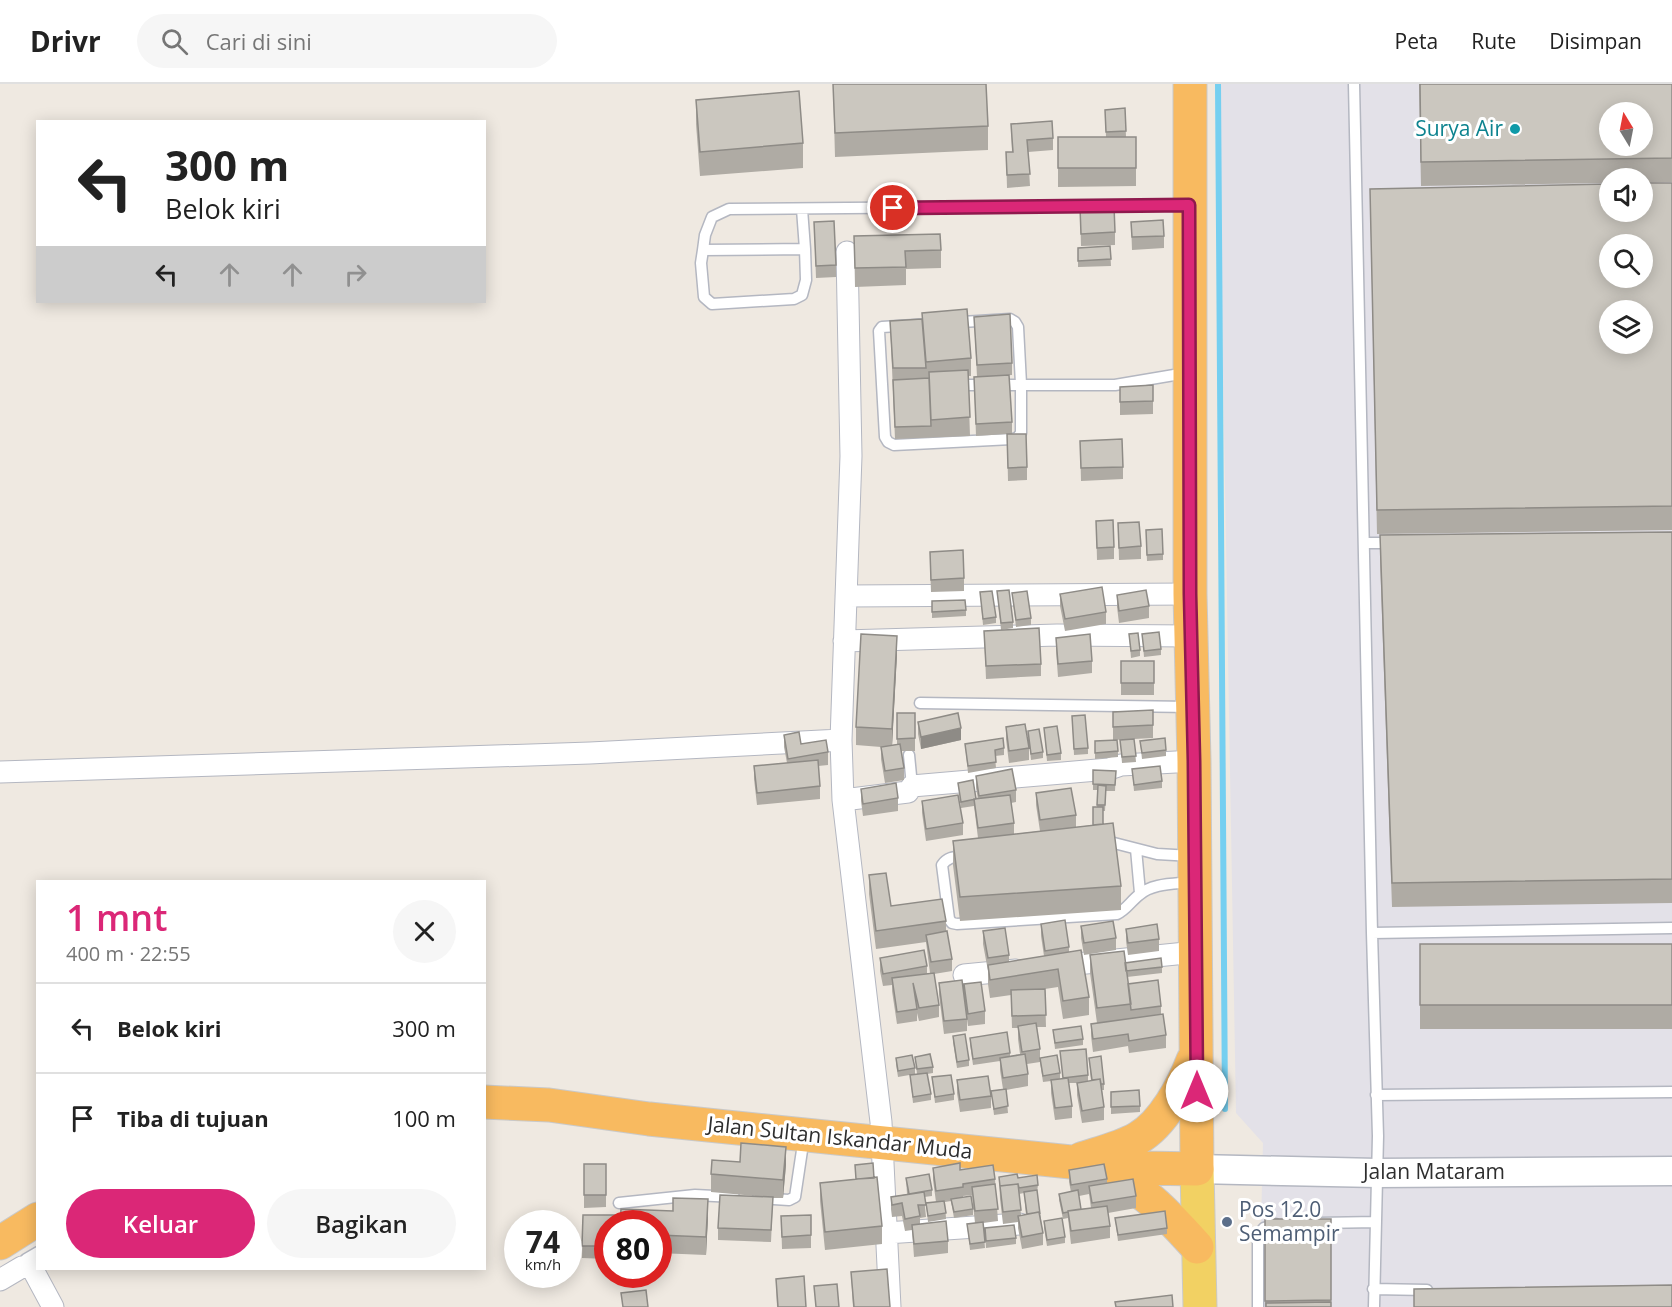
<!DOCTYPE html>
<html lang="id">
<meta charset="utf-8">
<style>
:root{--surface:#fff;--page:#f6f6f6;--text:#222;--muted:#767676;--line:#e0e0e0;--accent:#db2777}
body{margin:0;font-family:"Open Sans",sans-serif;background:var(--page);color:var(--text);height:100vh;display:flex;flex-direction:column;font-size:22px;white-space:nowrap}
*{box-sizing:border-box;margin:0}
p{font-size:20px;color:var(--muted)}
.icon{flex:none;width:33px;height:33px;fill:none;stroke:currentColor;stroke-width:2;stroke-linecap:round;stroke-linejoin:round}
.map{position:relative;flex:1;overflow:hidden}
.panel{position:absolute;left:36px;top:796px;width:450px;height:390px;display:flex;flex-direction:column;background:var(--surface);border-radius:0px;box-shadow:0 3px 15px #0003}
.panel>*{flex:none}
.banner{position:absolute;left:36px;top:36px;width:450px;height:183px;border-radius:0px;box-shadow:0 3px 15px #0003;background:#fff;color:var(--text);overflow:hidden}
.needle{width:39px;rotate:350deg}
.controls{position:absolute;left:1599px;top:18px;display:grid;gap:12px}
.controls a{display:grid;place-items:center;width:54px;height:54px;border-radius:50%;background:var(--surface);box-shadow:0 3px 15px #0003;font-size:30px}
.speed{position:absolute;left:504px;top:1126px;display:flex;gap:12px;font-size:30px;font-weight:700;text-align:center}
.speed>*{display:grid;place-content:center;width:78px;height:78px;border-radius:50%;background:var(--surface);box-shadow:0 3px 15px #0003;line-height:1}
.speed small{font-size:15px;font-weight:400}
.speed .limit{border:9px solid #d22;background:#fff;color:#111}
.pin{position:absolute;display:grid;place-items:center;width:51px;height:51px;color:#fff;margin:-26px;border:3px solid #fff;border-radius:50%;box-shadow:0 2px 6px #0007}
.me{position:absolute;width:66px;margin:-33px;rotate:0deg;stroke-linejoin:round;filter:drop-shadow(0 0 4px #0008)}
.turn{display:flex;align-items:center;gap:21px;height:126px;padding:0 30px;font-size:27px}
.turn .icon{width:78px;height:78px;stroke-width:2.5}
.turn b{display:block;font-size:42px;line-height:51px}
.lanes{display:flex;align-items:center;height:57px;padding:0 30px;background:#0003;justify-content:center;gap:30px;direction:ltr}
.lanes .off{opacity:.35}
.round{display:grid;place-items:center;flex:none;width:63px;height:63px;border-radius:32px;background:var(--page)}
.summary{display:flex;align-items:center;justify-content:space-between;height:102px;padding:0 30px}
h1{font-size:36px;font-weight:600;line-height:45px;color:var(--accent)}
.primary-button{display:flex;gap:12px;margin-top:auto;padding:12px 30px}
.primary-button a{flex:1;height:69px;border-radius:36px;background:var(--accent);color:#fff;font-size:24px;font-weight:600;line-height:69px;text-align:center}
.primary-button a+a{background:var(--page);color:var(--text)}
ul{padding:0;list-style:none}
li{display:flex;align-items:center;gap:18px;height:90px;padding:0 30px;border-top:2px solid var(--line)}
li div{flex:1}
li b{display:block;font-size:22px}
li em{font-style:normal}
header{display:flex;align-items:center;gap:36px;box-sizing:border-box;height:84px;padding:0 30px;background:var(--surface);border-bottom:2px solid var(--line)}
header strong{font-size:28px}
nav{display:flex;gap:33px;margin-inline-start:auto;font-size:21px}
.search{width:420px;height:54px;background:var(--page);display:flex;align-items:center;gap:15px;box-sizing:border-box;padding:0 21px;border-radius:33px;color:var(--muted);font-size:22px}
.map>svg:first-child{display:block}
.industrial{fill:#e3e1e8;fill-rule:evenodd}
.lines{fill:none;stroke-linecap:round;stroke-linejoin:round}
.stream{stroke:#75cff0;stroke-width:6}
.service-casing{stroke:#b4b7c1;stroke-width:13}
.minor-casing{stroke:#b4b7c1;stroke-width:23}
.secondary-casing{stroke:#b4b7c1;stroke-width:31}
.primary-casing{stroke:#c9c9c9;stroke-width:35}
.trunk-casing{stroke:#c9c9c9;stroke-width:35}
.service{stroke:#fff;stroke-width:10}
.minor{stroke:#fff;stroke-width:21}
.secondary{stroke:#fff;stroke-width:28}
.primary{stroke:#f2d163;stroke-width:33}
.trunk{stroke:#f8ba60;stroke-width:33}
.wall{fill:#afaba4;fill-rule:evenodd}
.shaded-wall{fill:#8e8b86}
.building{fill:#cbc7bf;stroke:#8e8b86;stroke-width:1.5;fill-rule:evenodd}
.route-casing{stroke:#8e194d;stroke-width:15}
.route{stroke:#db2777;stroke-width:10}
.culture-dot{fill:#0f9aa8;stroke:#fff;stroke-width:2}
.service-dot{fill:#5c6f8a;stroke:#fff;stroke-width:2}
.labels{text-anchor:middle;stroke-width:6;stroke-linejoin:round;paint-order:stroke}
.culture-label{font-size:21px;fill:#0d838f;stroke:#fff;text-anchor:end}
.street-label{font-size:21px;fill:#2e2e2e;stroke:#fff}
.service-label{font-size:21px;fill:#4e5e75;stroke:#fff;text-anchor:start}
</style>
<header>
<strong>Drivr</strong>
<div class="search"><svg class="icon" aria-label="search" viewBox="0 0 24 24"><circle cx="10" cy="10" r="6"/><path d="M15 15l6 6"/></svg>Cari di sini</div>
<nav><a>Peta</a><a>Rute</a><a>Disimpan</a></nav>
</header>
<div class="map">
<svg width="1672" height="1223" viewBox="0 0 1672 1223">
<rect width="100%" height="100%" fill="#efe9e1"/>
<path class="industrial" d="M1218,0h454v1223h-413l4,-164 -27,-30zM1610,28h32v34h-32zM1610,94h32v34h-32zM1610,160h32v34h-32zM1610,226h32v34h-32z"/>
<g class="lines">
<path class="stream" d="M1218,0l7,1025"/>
<g class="service-casing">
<path id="service" d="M1354,0l18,849 6,203 -4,171
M802,125l3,40
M703,166l-2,13 3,34 8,7 82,-5 8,-4 4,-15 -1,-31 -102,1 2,-15 7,-18 17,-8 457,-4
M1010,235l5,3 3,5 3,57v49l-4,5 -5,1 -118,6 -6,-3 -3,-5 -6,-106 3,-4z
M954,301h161l71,-12
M1364,459h30
M920,619l270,4
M909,671l3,31
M1104,760l10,-1 43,11 35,2
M1136,765l4,44
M966,772c-10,1 -18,0 -24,9l7,54 3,4 5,1 160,-10c9,-4 14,-13 22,-19 13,-12 35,-11 52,-13
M1372,849l300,-5
M1376,1011l296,-3
M758,1114l31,2 6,-3 9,-60
M619,1119l76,-8 39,2
M1319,1139l57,-1
M27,1182l-1,-7 12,-7
M1373,1205l54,1
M1258,1223v-72l6,-7 12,-4"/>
</g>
<g class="minor-casing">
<path id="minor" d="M847,168l4,204 -10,284 2,60 38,322 9,185
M846,512l344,-2
M844,557l213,-6 134,1
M0,688l590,-19 251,-13
M843,716l65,-8 4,-6 197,-17 12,-4 73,-4
M1056,882l140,-14
M964,891l52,-5
M886,1149l134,-9
M0,1196l22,-13 10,1 21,39"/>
</g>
<g class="secondary-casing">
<path id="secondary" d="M1197,1085l180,4 295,-2"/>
</g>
<g class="primary-casing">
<path id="primary" d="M1197,1085l3,138"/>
</g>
<g class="trunk-casing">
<path id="trunk" d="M484,1018l65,3 100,14 422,43 72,6 54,1 -3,-408 -4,-167v-510
M1081,1075c18,-6 40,-11 57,-21 25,-14 45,-52 55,-78
M1098,1086c41,12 72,47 99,77
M0,1159l38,-24"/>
</g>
<use href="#service" class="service"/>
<use href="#minor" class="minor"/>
<use href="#secondary" class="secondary"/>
<use href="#primary" class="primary"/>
<use href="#trunk" class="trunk"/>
</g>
<path class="wall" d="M833,0l155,42v24l-153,7z
M1419,0h253v98l-30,1v-5h-32v5l-189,3z
M696,16l107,43v25l-103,8 -4,-52z
M1125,24l1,29h10v49l-78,1v-50h48l-1,-27z
M1011,40l42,14v12l-25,2 2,34 -23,2 -1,-36h6z
M1672,99v347l-295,4 -7,-345z
M1080,123l35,25v13l-34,1z
M814,138l22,43v12l-20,1z
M1131,138l33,14v12l-32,2z
M854,152l87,14v18l-35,1v16l-51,2z
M1110,162l1,20 -33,1v-19z
M974,233l38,46v12l-35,2z
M890,237l81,37v18h-3l2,60 -75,3z
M974,293l38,45v12l15,33v13l-19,1 -1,-47 -31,2z
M1153,301v29l-33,1v-28z
M1080,357l43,26v12l-42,2z
M1096,437l18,26v12l-17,1z
M1118,439l23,23v13l-22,1z
M1672,448v371l-280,4 -12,-348v-24z
M1146,453l17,17v6l-16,1z
M930,480l34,14v13l-33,1z
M997,507l16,31v6l-12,2z
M980,508l16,25v6l-13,2z
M1012,509l19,25v7l-15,2z
M1060,510l46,18v12l-41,7 -5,-25z
M1117,511l32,11v12l-30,5 -2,-16z
M932,517l34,9v6l-34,2z
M984,547l57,33v12l-55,3z
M1129,550l11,16v6l-9,2z
M1142,550l19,15v6l-17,2z
M1056,554l36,23v12l-34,4 -2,-27z
M897,570l-5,91 5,-1v-31h18v38h-14l3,17v12l-19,3 -4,-24v-12l-25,-2v-18z
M1121,577h33v34h-33z
M1153,626v28l-19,1 2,23 -14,1 -2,-23 13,-1 -20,1v-28z
M1072,632l16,32v6l-14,1z
M918,638l43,18 -40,9 -3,-15z
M1006,643l23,21v12l-20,3 -3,-24z
M1044,644l17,25v7l-14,1z
M1028,647l15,21v6l-12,2z
M784,651l17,9 27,8v13l-10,1 2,20v13l-63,6 -3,-26v-13l33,-3 -3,-16z
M1095,657l23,10v6l-23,2z
M1140,657l26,9v6l-24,3z
M965,660l39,4v7l-9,1 1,12 -28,5z
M1132,685l30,12v7l-28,3z
M1116,687l-1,20h-9l-1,20h-2v13l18,62v24l-161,11 -7,-56v-24l25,-3 -4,-32 -13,2 -3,-25 18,16h2l-2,-11v-12l40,14v12l-5,1 3,20v11l26,-3 -4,-26v-12l40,22v12l17,-2 4,-18 1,-17h-5v-6z
M861,705l37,9v13l-35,5 -2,-15z
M922,717l41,22v12l-37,6 -4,-28z
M869,791l22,31 55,15v10l6,28v12l-18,3 5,31v12l-20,4 -2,-8v8l-20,3 -5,-33v-6l-9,1 -3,-15v-13l47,8v7h3l-4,-31 -50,7 -7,-55z
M1041,840l28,23v5l20,45v18l-26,4 -5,-32 -13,2 1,38h-9l3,22v9l20,15v6h3l-3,-28 28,24v6h3l-2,-23 15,26v6h-2l2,17v13l-22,3 -5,-28v-12h-8l3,23v12l-17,2 -4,-27v-12l-8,1 -3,-20 -13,2 1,10v12l-22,4 2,23 -14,2 -3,-24 12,-2 -3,-19v-9l-27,4 -3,-21v-6l40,15v3l10,-2 -2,-15v-11h-6l-1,-33 -21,3 -2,-14v-13l-5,-27v-13l26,24v7l35,-6 -3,-20z
M1081,842l35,12v12l-32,5 -3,-17z
M1126,845l33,10v12l-31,4 -2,-14z
M1420,860h252v85h-252z
M1090,871l35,8 37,4v6l-35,4 1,7 33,22v8l5,21v13l-37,5 -1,-7 -35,6 -2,-16v-12l6,-1 -7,-50z
M939,899l28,36v12l-23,3 -5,-39z
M964,900l21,27v13l-17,2 -4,-29z
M1053,946l30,9v6l-28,4z
M953,952l16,24v6l-12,2 -4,-26z
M915,973l18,10v6l-6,1 4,20v6l-18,3 -3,-28 7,-1z
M896,974l19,10v6l-17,3 -2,-13z
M932,993l22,17v6l-19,3z
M957,996l34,16v12l-31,4 -3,-19z
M1111,1008l29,14v6l-29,2z
M584,1080h22v43l-22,1z
M786,1081l-3,33h-10l-2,44 -53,-2v-12l50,-31 -57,-5v-18z
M855,1081l19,13 8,48v18l-57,6 -5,-49v-18l36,-4z
M933,1084l27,2 35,9 3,42 -15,2 2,25 -15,2 -3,-26 8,-1 -3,-28 -9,1v1l10,12v6l-19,3 -3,-17 -6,1 1,17 -18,3 -2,-19 10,-1 -3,-22z
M1069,1086l38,9v4l29,13v12l-28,5 2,13v12l-39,6 -3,-26 -5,1 -4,-19v-6l12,-2 -2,-10zM1089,1110l2,14 -10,1 -2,-13z
M999,1093l19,1 20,7 -1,7 6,41v12l-21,4 -4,-21v-6l-15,2 -3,-25zM1024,1109l2,22h-5l-2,-21z
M906,1094l26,12v6l-8,1 2,20 -6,1v6l28,17v12l-34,4 -2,-27 -7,1 -3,-15 -10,1 -1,-8v-12l16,-3z
M583,1131l125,2 -2,38 -48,-2v-29h-50v35l-26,-1z
M811,1131v33l-29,1 -1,-33z
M1115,1134l52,10v6l-49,7z
M1265,1135h66v88h-66z
M1044,1137l21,16v6l-18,3 -3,-18z
M985,1144l31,10v6l-30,4z
M851,1188l39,35h-37z
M776,1195l30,28h-29z"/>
<path class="shaded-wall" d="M897,552v18l-5,93v-18z
M961,644v12l-40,9v-12z
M786,1063v18l-3,33v-18z
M708,1115v18l-2,38v-18z"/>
<path class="building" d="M833,0h153l2,42 -153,7z
M1420,0h252v74l-251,4zM1610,28h32v34h-32z
M799,7l4,52 -103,9 -4,-52z
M1125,24l1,23 -20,1 -1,-22z
M1052,37l1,17 -26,2 3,34 -23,1 -1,-23h7l-2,-28z
M1058,53h78v31h-78z
M1642,99h30v323l-295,4 -7,-321 240,-5v28h32zM1610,160h32v34h-32zM1610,226h32v34h-32z
M1114,122l1,26 -34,2 -1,-27z
M1163,136l1,16 -32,1 -1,-15z
M834,137l2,44 -20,1 -2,-44z
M940,150l1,16 -36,1 1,16 -51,1 -1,-32z
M1110,162l1,13 -33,2v-13z
M967,225l4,49 -45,4 -4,-49z
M1010,230l2,49 -35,2 -3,-48z
M922,235l4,49h-33l-3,-47z
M968,286l2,47 -39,3 -2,-48z
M1009,291l3,47 -36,2 -2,-47z
M929,294l2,48 -36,1 -2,-47z
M1153,301v16l-33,1v-15z
M1007,350h19l1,33 -19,1z
M1122,355l1,28 -42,1 -1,-27z
M1113,436l1,27 -17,1 -1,-27z
M1139,438l2,24 -22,2 -1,-25z
M1162,445l1,25 -16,1 -1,-25z
M1672,448v347l-280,4 -12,-348z
M963,466l1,28 -33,2 -1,-28z
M1102,503l4,25 -41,7 -5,-25z
M1009,506l4,32 -12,1 -4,-32z
M1146,506l3,16 -30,5 -2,-16z
M992,507l4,26 -13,2 -3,-27z
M1027,507l4,27 -15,2 -4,-27z
M965,516l1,10 -34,2v-11z
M1039,544l2,36 -55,2 -2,-35z
M1159,548l2,17 -17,2 -2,-17z
M1138,549l2,17 -9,1 -2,-17z
M861,550l36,2 -5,93 -36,-2z
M1090,550l2,27 -34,3 -2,-26z
M1121,577h33v22h-33z
M1153,626v15l-40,2v-15z
M897,629h18v25l-18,1z
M958,629l3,15 -40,9 -3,-15z
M1085,631l3,33 -14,1 -2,-33z
M1025,640l4,24 -20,3 -3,-24z
M1057,642l4,27 -14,2 -3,-27z
M1039,645l4,23 -12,2 -3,-23z
M799,648l2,12 25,-4 2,12 -40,7 -4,-24z
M1003,654l1,10 -9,2 1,12 -28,4 -3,-22z
M1165,654l1,12 -24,3 -2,-12z
M1134,655l2,17 -14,1 -2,-17z
M1117,656l1,11 -23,2v-12z
M900,660l4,24 -19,3 -4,-24z
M818,676l2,26 -63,7 -3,-27z
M1160,682l2,15 -28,4 -2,-16z
M1012,685l4,21 -37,6 -3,-20z
M1093,686l23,1 -1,14 -22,-1z
M973,696l3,19 -15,3 -3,-19z
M896,699l2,15 -35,6 -2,-15z
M1098,701l8,1 -1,19h-8z
M1071,704l5,27 -36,5 -4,-27z
M958,711l5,28 -37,6 -4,-28z
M1010,711l4,28 -36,5 -4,-29z
M1093,723h10v17l-10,1z
M1113,739l8,63 -161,11 -7,-56z
M886,789l5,33 51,-7 4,22 -70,10 -7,-56z
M1065,836l4,27 -24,4 -4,-27z
M1113,837l3,17 -32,5 -3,-17z
M1157,840l2,15 -31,4 -2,-14z
M1005,844l4,27 -21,3 -5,-27z
M947,847l5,28 -21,3 -5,-27z
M1420,860h252v61h-252z
M924,866l3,16 -44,8 -3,-16z
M1081,866l8,47 -26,4 -5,-32 -68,11 -2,-15z
M1124,867l7,53 -34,4 -7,-53z
M1161,874l1,9 -36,4 -1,-8z
M934,889l5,32 -20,3 -6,-25 4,26 -20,3 -5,-34z
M962,896l5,39 -23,2 -5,-38z
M1158,896l3,26 -30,4 -3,-26z
M981,898l4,29 -17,3 -4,-30z
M1045,905l1,26 -34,1 -1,-26z
M1163,930l3,21 -37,6 -1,-7 -35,5 -2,-15z
M1036,939l4,26 -18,3 -4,-26z
M1081,942l2,13 -28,4 -2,-13z
M1007,948l3,21 -37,6 -3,-21z
M965,950l4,26 -12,2 -4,-26z
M1086,965l2,26 -25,3 -3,-27z
M930,970l3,13 -16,2 -2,-12z
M1025,970l3,20 -25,4 -3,-20z
M912,971l3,13 -17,3 -2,-13z
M1057,971l3,18 -17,3 -3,-18z
M1101,972l3,28h-3l-1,-5 -8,1 -3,-22z
M927,989l4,21 -18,3 -3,-22z
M951,991l3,19 -19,3 -3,-20z
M988,992l3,20 -31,4 -3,-20z
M1068,994l4,28 -17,2 -4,-28z
M1100,995l4,28 -22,4 -5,-28z
M1006,1005l2,17 -14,3 -3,-18z
M1139,1006l1,16 -29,1v-15z
M741,1059l45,4 -3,33 -72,-6 1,-14 28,2z
M873,1079l1,15 -18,1 -1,-14z
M960,1079v7l33,-5 2,14 -32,5v3l-27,4 -3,-23z
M584,1080h22v31h-22z
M1104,1080l3,15 -36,6 -2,-15z
M929,1090l3,16 -23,4 -3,-16z
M1017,1090l1,4 19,-3 1,10 -19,3 -1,-4 -18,2 -1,-9z
M877,1093l5,49 -57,6 -5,-49z
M1133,1095l3,17 -44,7 -3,-17z
M995,1100l3,25 -23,2 -3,-24z
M1018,1100l3,26 -18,2 -3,-26z
M1037,1106l3,24 -1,-2 -12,2 -3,-22z
M1078,1106l3,19 -13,2v1l-5,1 -4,-19z
M924,1108l2,13h-8l2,11 -15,3 -3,-16 -10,2 -1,-8z
M720,1111l53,2 -2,33 -53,-2z
M971,1112l2,13 -19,3 -3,-13z
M673,1114l35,1 -2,38 -48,-2v-11h-38l1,-15 52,2z
M944,1117l2,12 -18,3 -2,-13z
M1107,1122l3,20 -39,5 -3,-20z
M1165,1127l2,17 -49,7 -3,-17z
M1039,1128l4,21 -21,4 -4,-21z
M583,1131h38l-1,9h-12v22h-26z
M811,1131v20l-29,2 -1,-21z
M1062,1134l3,19 -18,3 -3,-19z
M1265,1135h66v81l-66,1z
M946,1137l2,20 -34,3 -2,-19z
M983,1138l2,20 -15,2 -3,-20z
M1014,1141l2,13 -30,3 -1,-13z
M887,1185l3,38h-36l-3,-35z
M804,1192l2,31h-28l-2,-28z
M837,1200l2,23h-23l-2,-21z
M1672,1201v22h-258v-18z
M646,1206l2,17h-25l-2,-14z
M1172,1211l1,12h-57l-1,-5z
M1331,1218v5h-65v-4z"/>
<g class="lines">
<g class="route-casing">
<path id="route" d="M893,124l296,-3 1,389 4,167 3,330"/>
</g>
<use href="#route" class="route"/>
</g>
<circle class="culture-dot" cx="1515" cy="45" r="6"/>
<circle class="service-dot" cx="1227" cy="1138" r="6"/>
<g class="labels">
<g class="culture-label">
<text x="1503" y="52">Surya Air</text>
</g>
<g class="street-label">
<text transform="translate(840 1054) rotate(6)" y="7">Jalan Sultan Iskandar Muda</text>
<text x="1434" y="1095">Jalan Mataram</text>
</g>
<g class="service-label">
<text x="1239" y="1133">Pos 12.0<tspan x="1239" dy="24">Semampir</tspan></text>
</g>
</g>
</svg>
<div class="controls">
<a><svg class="needle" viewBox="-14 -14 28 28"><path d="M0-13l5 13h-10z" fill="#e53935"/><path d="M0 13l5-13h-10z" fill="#767676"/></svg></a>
<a><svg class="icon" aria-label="sound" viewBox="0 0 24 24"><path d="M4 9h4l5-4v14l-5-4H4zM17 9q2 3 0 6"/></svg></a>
<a><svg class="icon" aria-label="search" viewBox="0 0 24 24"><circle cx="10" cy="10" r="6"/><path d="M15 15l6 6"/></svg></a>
<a><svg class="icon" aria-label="layers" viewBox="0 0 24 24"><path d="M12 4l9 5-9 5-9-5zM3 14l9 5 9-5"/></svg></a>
</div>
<div class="speed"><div>74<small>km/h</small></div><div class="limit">80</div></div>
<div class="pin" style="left:893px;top:124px;background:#d93025"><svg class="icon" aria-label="arrive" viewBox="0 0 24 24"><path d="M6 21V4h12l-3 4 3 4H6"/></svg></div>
<svg class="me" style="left:1197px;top:1007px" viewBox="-20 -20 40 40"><circle r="19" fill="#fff"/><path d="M0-13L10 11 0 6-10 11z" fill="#db2777"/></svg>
<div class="banner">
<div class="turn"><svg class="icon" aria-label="left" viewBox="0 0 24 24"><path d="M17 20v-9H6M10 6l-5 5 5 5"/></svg><div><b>300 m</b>Belok kiri</div></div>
<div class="lanes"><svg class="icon" aria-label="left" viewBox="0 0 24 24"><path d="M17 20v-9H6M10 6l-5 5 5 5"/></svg><svg class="icon off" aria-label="ahead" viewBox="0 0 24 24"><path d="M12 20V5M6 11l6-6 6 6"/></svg><svg class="icon off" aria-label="ahead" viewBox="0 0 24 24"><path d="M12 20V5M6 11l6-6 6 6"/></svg><svg class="icon off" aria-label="right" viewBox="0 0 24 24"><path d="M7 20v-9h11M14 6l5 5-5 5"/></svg></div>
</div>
<section class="panel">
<div class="summary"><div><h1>1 mnt</h1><p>400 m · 22:55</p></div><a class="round"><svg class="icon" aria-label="close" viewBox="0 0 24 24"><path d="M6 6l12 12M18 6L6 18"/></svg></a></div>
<ul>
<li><svg class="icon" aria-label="left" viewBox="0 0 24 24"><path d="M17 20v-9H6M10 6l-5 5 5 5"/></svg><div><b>Belok kiri</b></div><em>300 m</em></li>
<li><svg class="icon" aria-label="arrive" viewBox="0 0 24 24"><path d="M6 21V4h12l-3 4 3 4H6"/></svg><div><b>Tiba di tujuan</b></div><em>100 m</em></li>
</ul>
<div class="primary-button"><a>Keluar</a><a>Bagikan</a></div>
</section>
</div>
